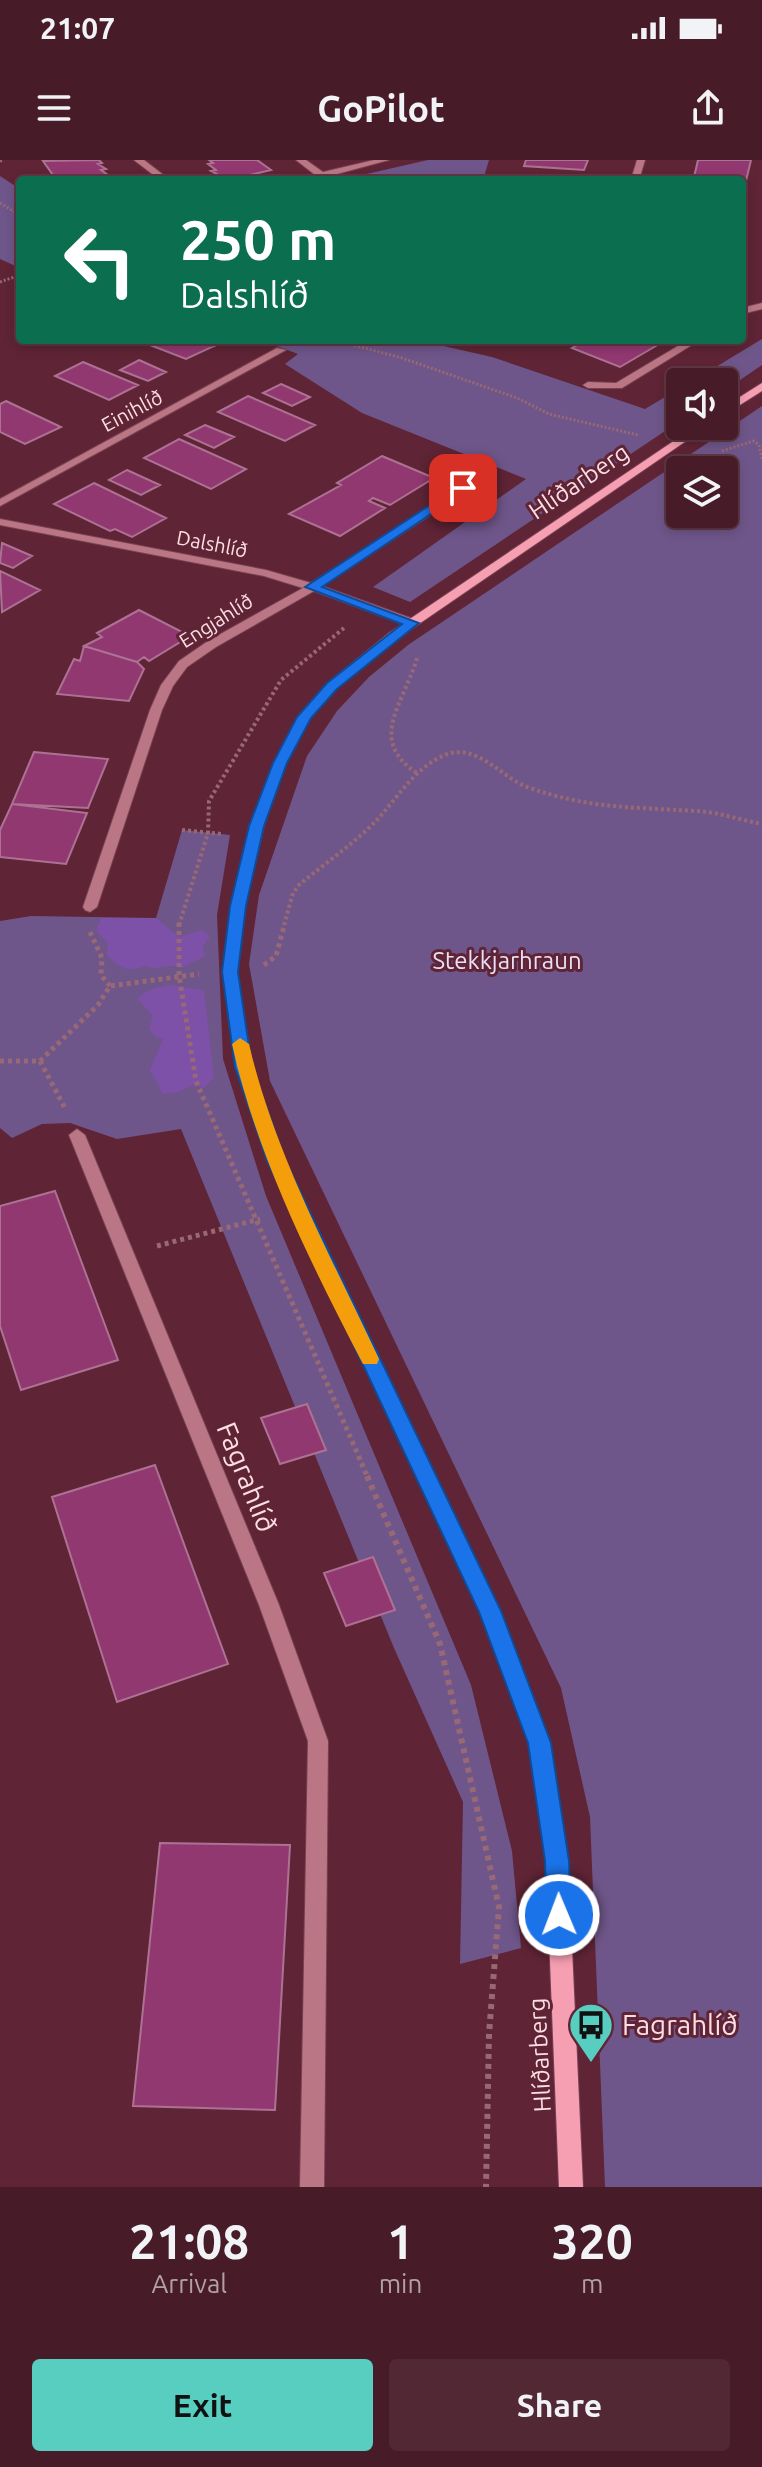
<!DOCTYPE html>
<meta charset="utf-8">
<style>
:root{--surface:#471b28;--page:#512834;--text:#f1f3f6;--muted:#b0a1a8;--line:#5f3945;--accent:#58cec1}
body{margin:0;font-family:Ubuntu,sans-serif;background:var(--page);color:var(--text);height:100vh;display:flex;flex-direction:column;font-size:30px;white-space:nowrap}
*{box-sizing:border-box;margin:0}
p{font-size:26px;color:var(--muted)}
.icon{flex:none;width:44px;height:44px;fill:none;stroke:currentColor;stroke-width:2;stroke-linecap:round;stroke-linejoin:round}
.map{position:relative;height:2027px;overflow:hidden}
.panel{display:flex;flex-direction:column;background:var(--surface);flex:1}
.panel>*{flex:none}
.top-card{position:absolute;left:16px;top:16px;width:730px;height:168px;border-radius:8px;box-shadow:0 4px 12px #0003,0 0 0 2px var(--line);background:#0b6e4f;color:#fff;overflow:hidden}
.tools{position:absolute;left:666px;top:208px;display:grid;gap:16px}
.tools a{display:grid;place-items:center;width:72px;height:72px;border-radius:8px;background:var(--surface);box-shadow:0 4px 12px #0003,0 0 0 2px var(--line);font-size:40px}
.pin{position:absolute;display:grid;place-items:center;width:68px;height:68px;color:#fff;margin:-34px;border-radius:16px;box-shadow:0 4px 12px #0006}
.me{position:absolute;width:88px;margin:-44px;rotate:359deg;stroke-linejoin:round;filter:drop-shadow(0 0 6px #0008)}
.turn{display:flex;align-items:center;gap:28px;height:168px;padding:0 32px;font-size:36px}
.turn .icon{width:104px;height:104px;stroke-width:2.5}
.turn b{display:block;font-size:56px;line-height:68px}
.eta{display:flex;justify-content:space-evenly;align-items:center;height:136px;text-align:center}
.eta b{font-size:48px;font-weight:700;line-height:56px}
.button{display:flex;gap:16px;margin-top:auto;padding:16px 32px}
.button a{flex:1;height:92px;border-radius:8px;background:var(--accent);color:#111;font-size:32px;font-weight:700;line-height:92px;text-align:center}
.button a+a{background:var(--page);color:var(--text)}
.status{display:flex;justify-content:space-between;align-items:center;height:56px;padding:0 40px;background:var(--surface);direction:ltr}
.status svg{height:22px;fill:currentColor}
header{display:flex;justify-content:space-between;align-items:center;height:104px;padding:0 32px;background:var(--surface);font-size:36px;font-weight:700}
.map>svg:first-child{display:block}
.green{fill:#6f568a;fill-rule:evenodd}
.forest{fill:#7c51a7}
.building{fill:#923870;stroke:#ad7293;stroke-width:2}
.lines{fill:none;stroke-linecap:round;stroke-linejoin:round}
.street-casing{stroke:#784251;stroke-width:2}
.secondary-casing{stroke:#784251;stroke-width:2}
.path-far3{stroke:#986875;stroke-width:3;stroke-dasharray:2 2;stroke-linecap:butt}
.path-far2{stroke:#986875;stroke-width:4;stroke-dasharray:3 3;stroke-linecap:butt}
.path-far1{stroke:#986875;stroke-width:5;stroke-dasharray:4 4;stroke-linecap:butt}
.path{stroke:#986875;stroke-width:6;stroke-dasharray:5 5;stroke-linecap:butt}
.street{fill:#bb7685;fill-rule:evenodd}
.secondary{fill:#f69eb2;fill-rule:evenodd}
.route{fill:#1a73e8;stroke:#114b97;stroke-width:2}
.slow{fill:#f59e0b}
.labels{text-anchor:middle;stroke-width:6;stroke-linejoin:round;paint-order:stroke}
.far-street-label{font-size:20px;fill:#fcdee4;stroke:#5f2435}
.street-label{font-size:24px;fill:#fcdee4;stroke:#5f2435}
.park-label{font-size:24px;fill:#e9dff6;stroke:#5f2435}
.near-street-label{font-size:28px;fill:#fcdee4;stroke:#5f2435}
.near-poi-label{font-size:28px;fill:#fcdee4;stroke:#5f2435;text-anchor:start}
</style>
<div class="status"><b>21:07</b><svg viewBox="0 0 49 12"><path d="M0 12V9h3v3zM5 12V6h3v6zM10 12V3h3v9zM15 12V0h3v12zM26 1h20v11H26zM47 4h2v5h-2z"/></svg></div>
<header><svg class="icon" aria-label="menu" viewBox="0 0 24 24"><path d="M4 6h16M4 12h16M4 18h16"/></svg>GoPilot<svg class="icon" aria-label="share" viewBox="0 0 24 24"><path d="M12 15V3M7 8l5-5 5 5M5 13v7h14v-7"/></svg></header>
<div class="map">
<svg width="762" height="2027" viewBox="0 0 762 2027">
<rect width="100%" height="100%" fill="#5f2435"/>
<path class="green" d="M428,0h61l-6,20h-143z
M0,16l20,13v79l-20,-9z
M762,179v26l-38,26v-9h-33z
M261,180h156l75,17 153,52 35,-21v33l-270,181 -37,-15 153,-108 -164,-66 -77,-49 13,-10z
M762,246v1781h-157l-15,-370 -29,-129 -291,-607 -21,-117 10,-69 48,-139 30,-45 32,-34 39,-32zM680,310h44v44h-44z
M182,670l48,5 -13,80 6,144 43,137 205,489 41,166 9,97 -61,16 3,-162 -69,-154 -213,-519 -64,10 -47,-16 -28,1 -30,14 -12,-10v-207l31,-5 125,2z"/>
<path class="forest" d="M101,758h55l23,19 23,-7 8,6 -7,11 2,9 -23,12c-13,-6 -23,4 -37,-2 -17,7 -26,2 -38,-11l1,-12 -12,-12z
M169,825l35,5 10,87 -10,11 -12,-3 -13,7 -16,2 -13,-24 13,-31 -9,-3 -5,-8 4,-12 -16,-18 14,-9z"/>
<path class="building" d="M99,0l3,3 -4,1 8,5 -5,1 7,5 -19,5 -36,-5 -10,-14z
M209,0h48l14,10 -43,10 -17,-9 5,-1 -8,-6 5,-1z
M526,0h62l-4,10 -60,-4z
M698,0h53l-5,21 -52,-4z
M137,180h71l-3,2 9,4 -28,13z
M586,180h68l7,3 -41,24 -48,-19z
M139,200l27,12 -18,9 -28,-11z
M83,202l55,23 -29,15 -54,-24z
M281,224l29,13 -18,9 -29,-13z
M248,236l67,29 -30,16 -67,-29z
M6,241l55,26 -36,17 -25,-12v-28z
M205,265l29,12 -20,11 -29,-13z
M179,279l67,30 -35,20 -67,-31z
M382,296l52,22 -44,27 -17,-7 -4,3 16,7 -45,28 -51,-22 52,-29 -4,-2z
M127,310l33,15 -19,10 -32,-15z
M94,323l72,35 -34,19 -17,-8 -5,2 -56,-27z
M2,383l30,13 -19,12 -13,-5z
M0,411l40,19 -38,22z
M139,450l51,26 -41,25 -5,-4 -7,5 -53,-16 18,-9 -5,-4z
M84,486l53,16 7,7 -15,32 -72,-7 17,-35 6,2z
M34,592l74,7 -20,49 -76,-4z
M12,644l75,9 -21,51 -66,-7v-27z
M55,1031l63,169 -97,30 -21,-64v-120z
M307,1244l19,46 -46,14 -19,-46z
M155,1305l73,199 -111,38 -65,-205z
M373,1397l22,53 -49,16 -22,-53z
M160,1683l130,2 -15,265 -142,-4z"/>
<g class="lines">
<g class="street-casing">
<path id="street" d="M134,0h10l26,20h-10z
M296,0h10l17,12 51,-12h15l-67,18 -27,2 19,-6z
M637,0h8l-6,20h-8z
M762,143v6l-20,5v-6z
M474,180h13l-9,4z
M688,180h12l-78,48h-34l-5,-3 5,-3 28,1z
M277,188l9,2 -286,156v-7z
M489,309l5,3 -1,2 -171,112 94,34v6h-8l-94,-35 -98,56 -29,20 -14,19 -11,24 -65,197 -7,5 -5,-2 -2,-3 67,-197 11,-25 18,-24 29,-20 95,-53 -39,-12 -264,-51v-6l266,51 45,13z
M77,969l8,6 194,470 49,136 -4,446h-24l8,-446 -49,-136 -190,-470z"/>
</g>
<g class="secondary-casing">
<path id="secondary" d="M762,223v8l-38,24v-8z
M696,266h12l-311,213 -61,50 -26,29 -24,45 -22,63 -19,80 -8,66 15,95 32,93 216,451 50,132 18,118 15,326h-24l-13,-326 -16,-118 -49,-132 -213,-451 -32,-93 -13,-95 8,-66 19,-80 24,-63 26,-49 28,-31 61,-50z"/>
</g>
<path class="path-far3" d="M0,1l4,-1
M0,43l20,12
M0,122l20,-7
M335,180l67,18 115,40 32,16 89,21
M722,291l32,-10 5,4 3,14"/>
<path class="path-far2" d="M417,498c-13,46 -51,82 1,116
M182,670l40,4
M179,765l29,-92 1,-32 72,-121 63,-52
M284,765l9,-32 6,-8c25,-21 53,-40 76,-63 21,-22 40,-55 70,-67 31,-13 56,22 82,32 63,22 105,20 169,24 22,1 44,9 66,13"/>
<path class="path-far1" d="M179,763v52l17,106 172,397
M90,772l12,26 -1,17 9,11
M264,805l12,-9 9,-33
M0,901h40l58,-56 12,-19 89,-12
M40,901l26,49
M157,1086l103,-27"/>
<path class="path" d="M367,1316l73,168 59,263 -10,127 -3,153"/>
<use href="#street" class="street"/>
<use href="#secondary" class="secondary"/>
</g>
<path class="route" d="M459,326l11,2 -148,99 97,36 -82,66 -26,29 -24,45 -23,63 -18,80 -8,66 14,95 33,93 216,451 50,132 18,118 2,54 -4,9 -8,3 -9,-3 -4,-9 -1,-54 -17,-118 -49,-131 -212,-452 -32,-93 -13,-95 8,-66 19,-80 24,-63 24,-46 30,-34 75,-59 -97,-37z"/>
<path class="slow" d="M240,878l9,6c26,111 82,212 130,315l-2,5h-14c-52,-100 -107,-210 -131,-320z"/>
<defs>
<g id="bus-pin" transform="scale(2.3)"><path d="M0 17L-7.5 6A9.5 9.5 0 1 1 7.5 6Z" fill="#58cec1" stroke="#5f2435"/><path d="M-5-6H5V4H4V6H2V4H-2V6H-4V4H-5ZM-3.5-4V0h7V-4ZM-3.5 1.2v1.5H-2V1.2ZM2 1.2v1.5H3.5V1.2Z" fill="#111"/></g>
</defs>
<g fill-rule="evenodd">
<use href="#bus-pin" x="591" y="1865"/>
</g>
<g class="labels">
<g class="far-street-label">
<text transform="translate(132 251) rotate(-28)" y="7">Einihlíð</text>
<text transform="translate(212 384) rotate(11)" y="7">Dalshlíð</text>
<text transform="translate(216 461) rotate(-32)" y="7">Engjahlíð</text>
</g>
<g class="street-label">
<text transform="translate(579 322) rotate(-34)" y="8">Hlíðarberg</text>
<text transform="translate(540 1895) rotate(-93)" y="8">Hlíðarberg</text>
</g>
<g class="park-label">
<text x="507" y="809">Stekkjarhraun</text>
</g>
<g class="near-street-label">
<text transform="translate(247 1317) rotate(68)" y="10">Fagrahlíð</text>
</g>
<g class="near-poi-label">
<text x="622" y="1875">Fagrahlíð</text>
</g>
</g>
</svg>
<div class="tools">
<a><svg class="icon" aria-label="sound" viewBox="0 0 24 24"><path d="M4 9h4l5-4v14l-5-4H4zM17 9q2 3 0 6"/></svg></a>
<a><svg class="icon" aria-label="layers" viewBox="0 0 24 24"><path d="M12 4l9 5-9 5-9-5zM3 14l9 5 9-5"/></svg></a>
</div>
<div class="pin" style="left:463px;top:328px;background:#d93025"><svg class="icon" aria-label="arrive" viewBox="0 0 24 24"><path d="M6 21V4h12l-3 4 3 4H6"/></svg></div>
<svg class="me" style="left:559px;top:1755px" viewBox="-20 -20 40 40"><circle r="17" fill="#1a73e8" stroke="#fff" stroke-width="3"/><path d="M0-11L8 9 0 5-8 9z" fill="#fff"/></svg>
<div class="top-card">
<div class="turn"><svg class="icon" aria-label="left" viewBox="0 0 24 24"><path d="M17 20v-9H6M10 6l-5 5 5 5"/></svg><div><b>250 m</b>Dalshlíð</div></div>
</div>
</div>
<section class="panel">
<div class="eta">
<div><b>21:08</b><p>Arrival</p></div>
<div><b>1</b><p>min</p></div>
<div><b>320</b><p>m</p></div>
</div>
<div class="button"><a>Exit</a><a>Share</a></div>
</section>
